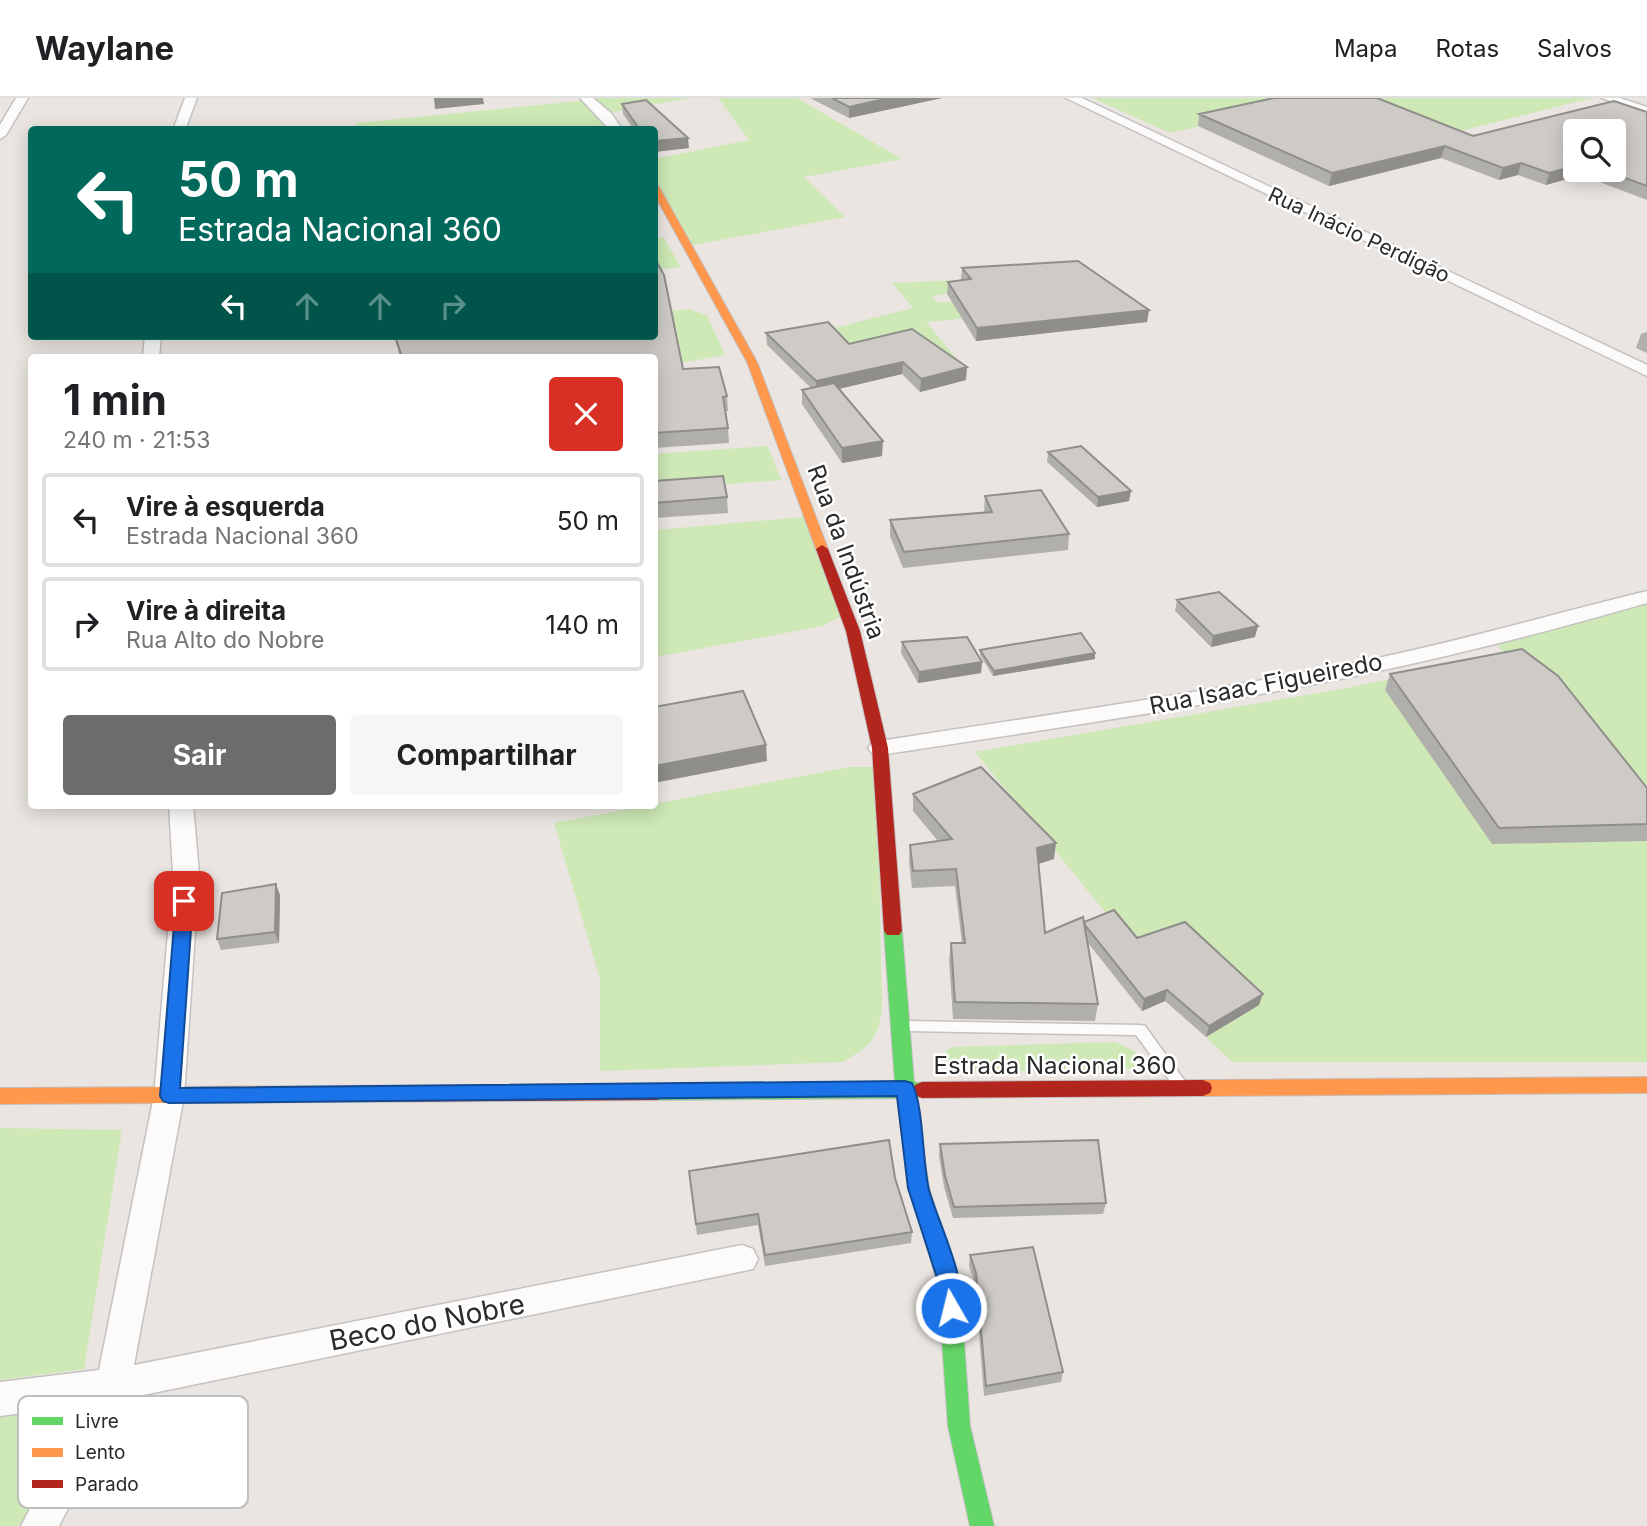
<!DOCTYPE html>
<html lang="pt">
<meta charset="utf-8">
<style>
:root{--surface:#fff;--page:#f6f6f6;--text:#202124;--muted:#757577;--line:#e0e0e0;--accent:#6e6c6a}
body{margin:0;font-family:Inter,sans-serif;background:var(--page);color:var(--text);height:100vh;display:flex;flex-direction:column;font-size:26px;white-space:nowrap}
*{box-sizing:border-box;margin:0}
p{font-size:23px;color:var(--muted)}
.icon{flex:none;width:38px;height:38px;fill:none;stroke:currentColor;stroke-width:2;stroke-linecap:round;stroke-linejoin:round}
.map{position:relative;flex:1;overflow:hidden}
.sheet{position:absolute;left:28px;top:256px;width:630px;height:455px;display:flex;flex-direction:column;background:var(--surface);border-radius:7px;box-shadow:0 4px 18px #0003}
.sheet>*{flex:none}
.hud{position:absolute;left:28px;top:28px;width:630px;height:214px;border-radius:7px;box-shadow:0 4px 18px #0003;background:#00695c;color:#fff;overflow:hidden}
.controls{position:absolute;left:1563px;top:21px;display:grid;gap:14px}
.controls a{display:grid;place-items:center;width:63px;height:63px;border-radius:7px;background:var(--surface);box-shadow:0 4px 18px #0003;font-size:35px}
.pin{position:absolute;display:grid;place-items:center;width:60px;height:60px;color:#fff;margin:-30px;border-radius:14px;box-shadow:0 4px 10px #0006}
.me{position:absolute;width:77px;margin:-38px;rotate:352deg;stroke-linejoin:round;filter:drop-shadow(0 0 5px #0008)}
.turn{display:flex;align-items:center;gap:24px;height:147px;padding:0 35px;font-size:32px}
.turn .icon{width:91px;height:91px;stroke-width:2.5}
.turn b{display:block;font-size:49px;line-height:60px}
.lanes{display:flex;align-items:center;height:66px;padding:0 35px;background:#0003;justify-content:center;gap:35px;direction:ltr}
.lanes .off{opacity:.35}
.round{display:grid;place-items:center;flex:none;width:74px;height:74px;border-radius:7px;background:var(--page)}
.head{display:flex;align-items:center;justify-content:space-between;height:119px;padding:0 35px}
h1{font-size:42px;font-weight:700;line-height:52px}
.action{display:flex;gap:14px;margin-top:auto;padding:14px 35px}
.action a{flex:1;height:80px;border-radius:7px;background:var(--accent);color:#fff;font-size:28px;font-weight:700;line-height:80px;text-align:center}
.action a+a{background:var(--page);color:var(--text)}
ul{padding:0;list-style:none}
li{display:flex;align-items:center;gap:21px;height:94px;margin:0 14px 10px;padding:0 21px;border:4px solid var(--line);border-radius:7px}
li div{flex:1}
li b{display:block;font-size:26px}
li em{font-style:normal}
header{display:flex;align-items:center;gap:42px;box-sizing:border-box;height:98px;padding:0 35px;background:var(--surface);border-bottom:2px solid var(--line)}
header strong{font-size:33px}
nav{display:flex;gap:38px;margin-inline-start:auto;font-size:24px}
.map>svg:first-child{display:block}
.green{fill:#cee8b6}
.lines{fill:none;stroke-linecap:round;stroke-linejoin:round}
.lane-casing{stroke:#c3c1c2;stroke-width:3}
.street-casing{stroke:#c3c1c2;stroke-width:3}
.fast-casing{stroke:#c3c1c2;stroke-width:2}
.slow-casing{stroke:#c3c1c2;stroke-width:2}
.jam-casing{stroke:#c3c1c2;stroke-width:2}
.lane{fill:#fcfbfa;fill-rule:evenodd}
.street{fill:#fcfbfa;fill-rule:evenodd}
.fast{fill:#63d668;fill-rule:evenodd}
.slow{fill:#ff974d;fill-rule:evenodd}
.jam{fill:#b3261e;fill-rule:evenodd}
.wall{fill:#b1afab;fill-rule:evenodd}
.shaded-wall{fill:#908e8b}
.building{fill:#cecbc7;stroke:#908e8b;stroke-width:2}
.route{fill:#1a73e8;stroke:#114b97;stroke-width:2}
.labels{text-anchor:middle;stroke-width:5;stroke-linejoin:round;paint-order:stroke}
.far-street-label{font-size:21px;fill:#2b2b2b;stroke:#fff}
.street-label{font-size:24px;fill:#2b2b2b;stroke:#fff}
.near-street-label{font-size:28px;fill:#2b2b2b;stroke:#fff}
.key{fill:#fff;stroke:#bfbfbf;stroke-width:2}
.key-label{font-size:19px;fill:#2b2b2b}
</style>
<header>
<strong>Waylane</strong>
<nav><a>Mapa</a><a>Rotas</a><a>Salvos</a></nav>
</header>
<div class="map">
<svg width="1647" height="1428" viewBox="0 0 1647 1428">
<rect width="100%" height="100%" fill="#eae5e0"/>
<path class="green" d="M593,0h96l-80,15z
M718,0h79l105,61 -98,18 41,40 -152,28 -38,-64 -1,-22 95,-19z
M1092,0h232l-154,35z
M1345,0h247l-152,38z
M589,2l26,30h-259l1,-7z
M663,139l18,30 -25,3 -2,-32z
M961,182l9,10 -38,6 6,7 71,-6 94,8 -177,17 36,43 -120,-16 -14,-14 -69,12 154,-39 -21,-25z
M689,211l18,6 18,40 -45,8 -11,-52z
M768,348l13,34 -126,10v-36z
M806,419l35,99 -18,10 -168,31v-127z
M1647,506v458h-415l-26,-25 53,-32 -124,-56 -160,-197 367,-63 165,-34 -11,-11z
M850,669h27l5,241c-5,34 -10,36 -39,54l-243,9v-92l-46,-156z
M1115,944l21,10 4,10 -3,7 -166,3c-13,-3 -23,-5 -26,-20l7,-5z
M0,1030l122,2 -38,239 -84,11z
M113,1287l-74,141h-39v-127z"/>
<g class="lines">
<g class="lane-casing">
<path id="lane" d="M906,923l234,4 5,1 42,58 -2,4 -5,2 -5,-2 -39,-53 -230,-4 -5,-1 -2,-4 2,-4z"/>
</g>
<g class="street-casing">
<path id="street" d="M16,0h12l-22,37 -6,4v-14z
M185,0h12l-12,32h-12z
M580,0h13l18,15 12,17h-13z
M1066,0h16l565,267v11z
M1602,0h18l27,9v8z
M145,238h16l-2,21h-16z
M1647,493v12c-93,27 -187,51 -282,71 -160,33 -323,56 -485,81l-8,-2 -4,-5 4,-5 8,-2c161,-25 323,-48 483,-80 96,-19 189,-47 284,-70z
M169,707h24l6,69 -15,222 -50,269 608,-120 11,4 5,10 -5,10 -629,130 -65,127h-38l63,-121 -84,11v-34l99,-12 55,-274 19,-222z"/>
</g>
<g class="fast-casing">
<path id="fast" d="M893,827l6,2 3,4 12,151 15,3 2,5 -2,5 -13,3 13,90 31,96 10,142 24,100h-24l-22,-100 -10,-142 -29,-96 -12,-90 -240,2 -7,-3 -2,-5 2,-5 7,-3 238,-1 -11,-152 3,-4z"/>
</g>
<g class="slow-casing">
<path id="slow" d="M654,85l4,2 99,177 71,187 -1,3 -5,1 -6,-4 -69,-187 -93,-168z
M1647,979v16l-444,3 -7,-3 -2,-5 2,-5 7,-3z
M322,988l7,3 2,5 -2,5 -7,3 -322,2v-16z"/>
</g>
<g class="jam-casing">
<path id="jam" d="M822,447l6,4 32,82 28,117 14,183 -3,4h-12l-3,-4 -12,-183 -26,-117 -30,-82z
M1203,982l7,3 2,5 -2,5 -7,3 -281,2 -7,-3 -2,-5 2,-5 7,-3z
M657,986l7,3 2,5 -2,5 -7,3 -335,2 -7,-3 -2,-5 2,-5 7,-3z"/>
</g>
<use href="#lane" class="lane"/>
<use href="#street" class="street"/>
<use href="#fast" class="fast"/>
<use href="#slow" class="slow"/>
<use href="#jam" class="jam"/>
</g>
<path class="wall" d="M810,0h132l-93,20z
M622,6l67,44 -35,4v-22h-20l-11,-16z
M1647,14v88l-66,-25 -35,10 -28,-10 -19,5 -58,-22 -112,28 -131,-60 1,-12 274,22zM1575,33l39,39h-39z
M962,170l187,42 -2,12 -171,19 -29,-47 1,-12 13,-2z
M1647,234v21l-11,-5 5,-14z
M766,235l83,11 117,36 -46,12 -18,-18 -63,15 43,67 -40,7 -40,-59v-14l9,-2 -44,-43z
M394,238h260l29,33 44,27 1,15h-3l3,17 1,15 -75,5v-91h-254z
M1048,354l81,49 -32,6 -50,-45z
M654,383l73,16 1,16 -74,5z
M985,398l84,38 -1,16 -165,18 -13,-32v-16l94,-7z
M1177,502l78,37 -44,10 -36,-36z
M902,544l80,20 -1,11 -63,10 -17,-30z
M1004,548l91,13 -102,17 -13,-21v-5z
M1390,576l257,114v53l-155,3 -107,-154z
M913,696l141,65 -16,5 7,69 39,-11 53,16 122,67 -53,32 -41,-36 -23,10 -54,-68 10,61 -3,17 -142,-2 -4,-59 2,-17h11l-7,-57 -43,2 -3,-26 1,-17 28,-4 -25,-30z
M280,797l-1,48 -58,7 -4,-11z
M940,1046l166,59 -3,11 -150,4 -9,-31 -5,-31z
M689,1073l223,61 -1,11 -146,23 -7,-41 -61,10z
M970,1157l93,117 -2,10 -77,14 -9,-112 -6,-18z"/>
<path class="shaded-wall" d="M434,0h49l1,6 -49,5z
M889,0h53l-93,20v-11z
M688,40l1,10 -35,4v-11z
M1445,48l-4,12 -112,28 3,-13z
M1521,65l-3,12 -19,5 4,-12z
M1575,68v4h8l-2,5 -35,10 3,-12z
M1149,212l-2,12 -171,19 1,-13z
M903,264l-1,12 -85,20 -1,-13z
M967,269l-1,13 -46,12 1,-13z
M883,343l-1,15 -40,7v-15z
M1131,393l-2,10 -32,6 1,-10z
M1258,528l-3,11 -44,10 2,-11z
M1095,555v6l-102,17 1,-5z
M982,564l-1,11 -63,10 1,-11z
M766,647l1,16 -113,22v-17z
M1056,745l-2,16 -19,6 2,-17z
M276,786l4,11 -1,48 -4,-11z
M1167,892l-2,11 -23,10 2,-12z
M1263,896l-4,11 -53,32 3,-11z"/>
<path class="building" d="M832,0h57l-40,9z
M1274,0h103l96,38 141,-35 33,11v74l-43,-16h10v-39h-39v35l-26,7 -28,-10 -18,5 -58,-22 -113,27 -133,-59z
M646,2l42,38 -34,3v-11h-14l-18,-26z
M654,159l10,18 19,94 36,-2 8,29 -4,1 5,31 -74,5v-76h-252l-7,-21h259z
M1078,163l71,49 -172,18 -29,-46 23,-3 -9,-11z
M828,224l21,22 63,-15 55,38 -46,12 -18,-17 -87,19 -50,-48z
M834,285l49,58 -41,7 -40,-58z
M1081,348l50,45 -33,6 -50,-45z
M723,378l4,21 -73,6v-22z
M1041,392l28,44 -165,18 -14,-32 102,-8 -7,-16z
M1219,494l39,34 -45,10 -36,-36z
M1081,535l14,20 -101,18 -14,-21z
M967,539l15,25 -63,10 -17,-30z
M1522,551l36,27 89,112v36l-148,4 -109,-154z
M743,593l23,54 -112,21v-59z
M981,669l75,76 -19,5 8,85 38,-16 15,87 -143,-2 -4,-59h14l-9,-74 -43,2 -3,-26 42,-6 -39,-45z
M276,786l-1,48 -58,7 5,-46z
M1114,812l23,28 48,-16 78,72 -54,32 -42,-36 -23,9 -59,-74 -1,-3z
M889,1042l6,38 17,54 -147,23 -7,-41 -62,10 -7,-53z
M1098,1042l8,63 -152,4 -9,-31 -5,-32z
M1033,1149l30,125 -77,14 -10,-113 -6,-18z"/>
<path class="route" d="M184,797l9,6 -13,187 725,-7 7,2c12,24 10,78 17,107 8,30 42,97 30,125l-8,2 -8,-2 -4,-31 -31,-96 -11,-92 -728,7 -6,-2 -3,-5 16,-195z"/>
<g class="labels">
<g class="far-street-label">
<text transform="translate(1359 137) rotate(25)" y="7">Rua Inácio Perdigão</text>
</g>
<g class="street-label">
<text transform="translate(846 454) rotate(70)" y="8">Rua da Indústria</text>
<text transform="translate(1266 586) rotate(-11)" y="8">Rua Isaac Figueiredo</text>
<text x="1055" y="976">Estrada Nacional 360</text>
</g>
<g class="near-street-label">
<text transform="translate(427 1224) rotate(-11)" y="10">Beco do Nobre</text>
</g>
</g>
<rect x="18" y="1298" width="230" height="112" rx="10" class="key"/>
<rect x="32" y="1319" width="31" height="8" fill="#63d668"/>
<rect x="32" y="1350" width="31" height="9" fill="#ff974d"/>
<rect x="32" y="1382" width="31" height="8" fill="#b3261e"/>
<g class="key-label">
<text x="75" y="1330">Livre</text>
<text x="75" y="1361">Lento</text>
<text x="75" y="1393">Parado</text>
</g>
</svg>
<div class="controls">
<a><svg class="icon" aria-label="search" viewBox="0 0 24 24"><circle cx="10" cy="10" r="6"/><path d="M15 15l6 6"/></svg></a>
</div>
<div class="pin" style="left:184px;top:803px;background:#d93025"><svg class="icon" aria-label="arrive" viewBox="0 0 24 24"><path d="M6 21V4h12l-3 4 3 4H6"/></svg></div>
<svg class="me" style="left:951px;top:1210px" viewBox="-20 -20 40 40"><circle r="17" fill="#1a73e8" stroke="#fff" stroke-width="3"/><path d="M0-11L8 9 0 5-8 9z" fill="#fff"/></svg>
<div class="hud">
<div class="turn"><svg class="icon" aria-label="left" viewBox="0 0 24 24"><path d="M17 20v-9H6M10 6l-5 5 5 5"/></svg><div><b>50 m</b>Estrada Nacional 360</div></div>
<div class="lanes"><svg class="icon" aria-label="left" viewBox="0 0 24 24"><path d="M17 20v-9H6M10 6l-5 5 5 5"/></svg><svg class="icon off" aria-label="ahead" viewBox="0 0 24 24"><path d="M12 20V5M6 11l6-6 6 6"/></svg><svg class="icon off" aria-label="ahead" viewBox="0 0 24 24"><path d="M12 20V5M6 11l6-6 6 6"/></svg><svg class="icon off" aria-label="right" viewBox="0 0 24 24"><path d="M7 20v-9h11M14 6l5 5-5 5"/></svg></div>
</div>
<section class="sheet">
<div class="head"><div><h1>1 min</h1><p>240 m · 21:53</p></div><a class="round" style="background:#d93025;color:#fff"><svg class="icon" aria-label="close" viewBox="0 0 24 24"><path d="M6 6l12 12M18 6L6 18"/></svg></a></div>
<ul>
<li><svg class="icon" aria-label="left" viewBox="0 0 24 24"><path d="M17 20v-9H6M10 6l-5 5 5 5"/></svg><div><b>Vire à esquerda</b><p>Estrada Nacional 360</p></div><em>50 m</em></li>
<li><svg class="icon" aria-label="right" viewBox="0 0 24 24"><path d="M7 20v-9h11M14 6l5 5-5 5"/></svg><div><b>Vire à direita</b><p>Rua Alto do Nobre</p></div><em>140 m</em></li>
</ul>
<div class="action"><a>Sair</a><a>Compartilhar</a></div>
</section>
</div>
